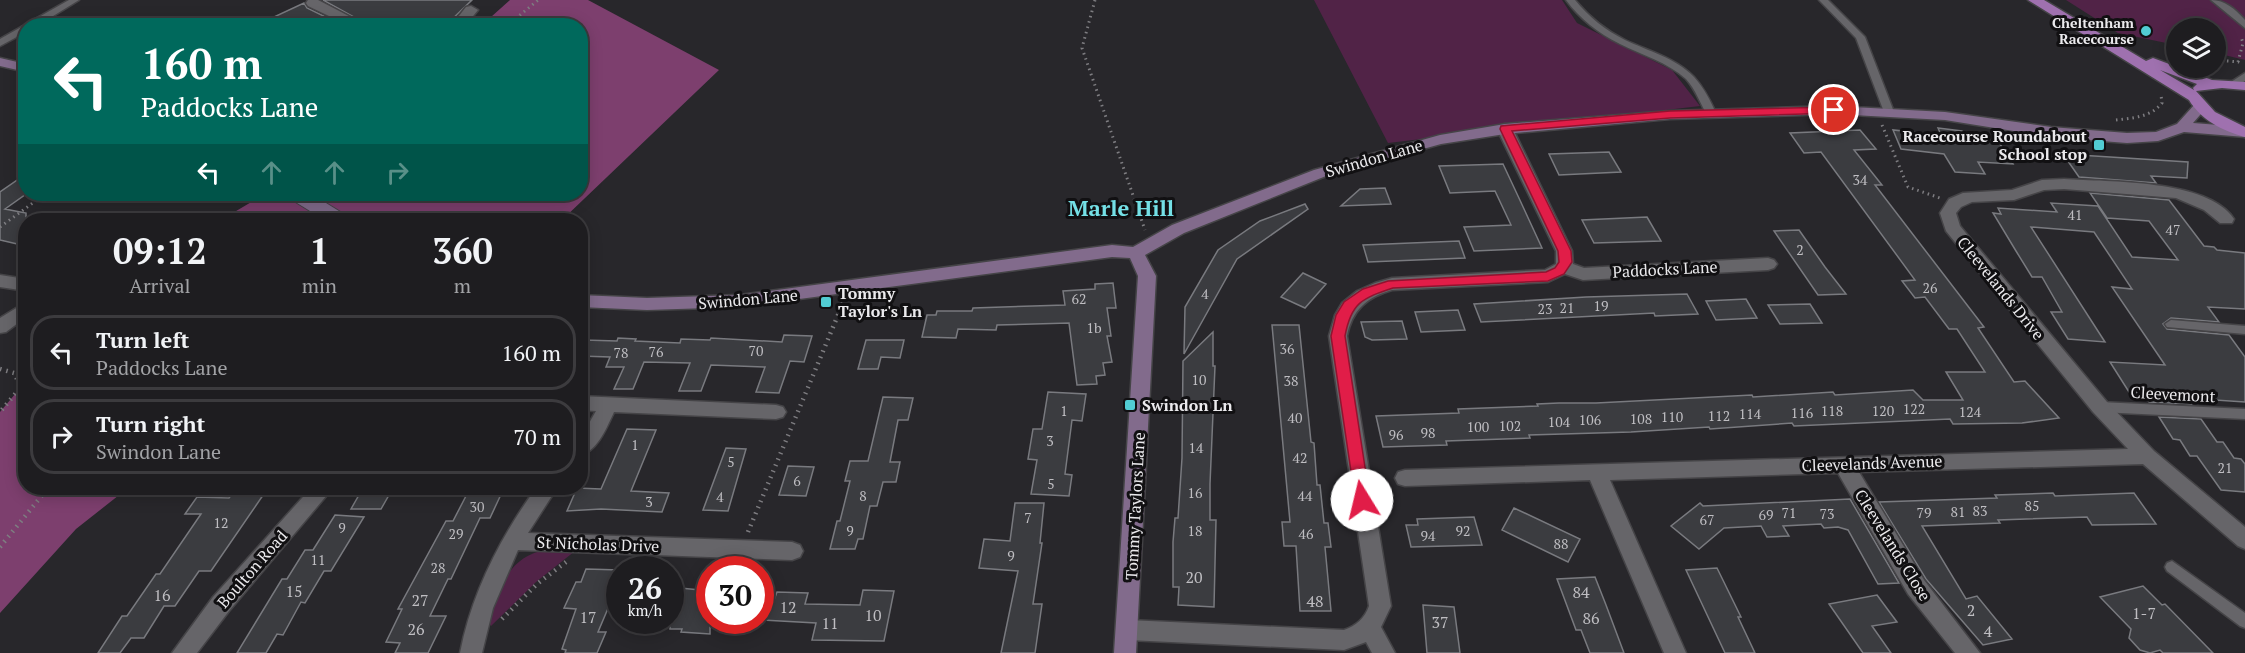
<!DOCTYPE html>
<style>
:root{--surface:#1e1d20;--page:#2b2a2d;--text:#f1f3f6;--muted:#a1a2a5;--line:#3c3b3e}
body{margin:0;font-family:"PT Serif",serif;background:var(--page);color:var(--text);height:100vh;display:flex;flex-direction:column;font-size:22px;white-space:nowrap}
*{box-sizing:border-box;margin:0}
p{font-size:20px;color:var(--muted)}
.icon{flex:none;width:33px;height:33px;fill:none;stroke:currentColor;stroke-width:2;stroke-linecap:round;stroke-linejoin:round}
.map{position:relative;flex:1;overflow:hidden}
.side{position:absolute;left:18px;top:213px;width:570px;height:282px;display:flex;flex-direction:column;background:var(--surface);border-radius:24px;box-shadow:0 3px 15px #0003,0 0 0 2px var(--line)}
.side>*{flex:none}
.banner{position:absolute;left:18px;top:18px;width:570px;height:183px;border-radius:24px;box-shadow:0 3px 15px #0003,0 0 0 2px var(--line);background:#00695c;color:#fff;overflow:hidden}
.controls{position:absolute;left:2166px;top:18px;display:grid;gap:12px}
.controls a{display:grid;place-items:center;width:60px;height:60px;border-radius:50%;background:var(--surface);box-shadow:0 3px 15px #0003,0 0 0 2px var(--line);font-size:30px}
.speed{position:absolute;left:606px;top:556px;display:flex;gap:12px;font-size:30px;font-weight:700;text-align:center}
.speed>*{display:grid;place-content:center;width:78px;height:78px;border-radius:50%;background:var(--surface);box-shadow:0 3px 15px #0003,0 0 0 2px var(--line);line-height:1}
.speed small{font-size:15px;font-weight:400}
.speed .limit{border:9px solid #d22;background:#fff;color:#111}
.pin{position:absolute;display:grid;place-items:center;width:51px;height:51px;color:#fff;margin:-26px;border:3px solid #fff;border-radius:50%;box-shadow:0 2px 6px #0007}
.me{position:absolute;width:66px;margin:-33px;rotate:351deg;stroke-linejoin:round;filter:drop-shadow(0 0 4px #0008)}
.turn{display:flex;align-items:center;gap:21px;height:126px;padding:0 24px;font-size:27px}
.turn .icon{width:78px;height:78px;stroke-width:2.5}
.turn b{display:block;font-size:42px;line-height:51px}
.lanes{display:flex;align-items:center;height:57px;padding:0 24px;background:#0003;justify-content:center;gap:30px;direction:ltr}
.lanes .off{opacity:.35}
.eta{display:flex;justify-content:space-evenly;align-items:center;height:102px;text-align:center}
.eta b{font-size:36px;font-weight:600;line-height:42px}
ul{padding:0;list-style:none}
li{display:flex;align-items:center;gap:18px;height:75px;margin:0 12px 9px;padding:0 12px;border:3px solid var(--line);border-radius:24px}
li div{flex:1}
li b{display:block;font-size:22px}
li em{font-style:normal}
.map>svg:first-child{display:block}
.green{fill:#512347}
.forest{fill:#7d3f6e}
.building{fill:#3b3c40;stroke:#797a7f;stroke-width:1.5}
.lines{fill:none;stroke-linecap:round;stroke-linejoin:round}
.lane-casing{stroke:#454447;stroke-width:3}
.street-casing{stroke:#454447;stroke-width:3}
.secondary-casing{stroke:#454447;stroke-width:3}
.primary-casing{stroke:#454447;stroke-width:3}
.path-far1{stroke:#7e7d81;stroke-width:3;stroke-dasharray:1.5 4;stroke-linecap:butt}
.path{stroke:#7e7d81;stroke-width:4.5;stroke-dasharray:1.5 5;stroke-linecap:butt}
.lane{fill:#666569;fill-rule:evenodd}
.street{fill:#666569;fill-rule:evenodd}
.secondary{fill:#826b8c;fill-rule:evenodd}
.primary{fill:#9f71af;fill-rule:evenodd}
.secondary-bridge-casing{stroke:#454447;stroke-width:17;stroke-linecap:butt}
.secondary-bridge{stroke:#826b8c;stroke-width:15}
.route{fill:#e11d48;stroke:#92132f;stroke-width:1.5}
.poi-dot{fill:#51ccd3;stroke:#111012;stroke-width:2}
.labels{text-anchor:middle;stroke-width:6;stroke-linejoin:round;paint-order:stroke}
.far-poi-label{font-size:14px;font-weight:bold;fill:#ebeaed;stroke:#111012;text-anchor:end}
.number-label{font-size:14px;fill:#bfbec2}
.poi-label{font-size:16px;font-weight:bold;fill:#ebeaed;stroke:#111012;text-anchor:start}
.street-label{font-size:16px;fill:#ebeaed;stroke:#111012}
.near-number-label{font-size:16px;fill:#bfbec2}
.district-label{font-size:22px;font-weight:bold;fill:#74e0e6;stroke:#111012}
</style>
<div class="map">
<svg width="2245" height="653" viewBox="0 0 2245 653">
<rect width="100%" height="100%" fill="#28272b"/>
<path class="green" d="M1314,0h248l15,23 95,47 28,36 -312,37z
M2066,0h179v60l-29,-7v-25h-40v17l-58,-12z
M546,550l29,1 -39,31 -45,44 -5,-7c14,-30 22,-63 60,-69z"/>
<path class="forest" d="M510,0h78l131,70 -157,150h-315l-21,-3 39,-23h315v-168l-98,-1z
M25,386l1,102h102l-52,41 -76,84v-201l21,-25z"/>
<path class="building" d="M323,0h149l-27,26h-75z
M304,3l3,5 37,18h-50l-18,-10z
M1938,128l24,3 4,8 32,2 15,23 -35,-2 7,12 -30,-2 -11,-18 -43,-5 -8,-19 48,5z
M1860,130l16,19 -22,1 28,35h-7l109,142 -6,1 36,54 11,-1 34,37 -37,5 -69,1 -3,-5 -156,7 -2,-3 -82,6 -1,-2 -78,5 -102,3 1,3 -84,3 1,4 -64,2 -7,-31 83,-3 -1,-4 80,-3 -1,-2 22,-1h37l156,-8 1,2 80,-5 2,3 78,-5 10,10h40l-17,-28h39l-28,-43h-8l-24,-32 -10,1 -13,-17 13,-1 -94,-128 -17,1 -14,-20z
M1609,152l12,20 -62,3 -10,-21z
M2063,154l125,8 -1,16 -36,-2 5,7 -77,-6z
M1503,164l15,32 24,52 -68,3 -10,-24 47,-2 -16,-34 -45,2 -11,-27z
M26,174v20l-21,15 21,4v33l-26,-6v-48z
M1385,188l6,16 -50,2 19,-17z
M2090,193l79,7 35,46 10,1 3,3 28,3v56l-37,-2 11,15 -48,-4 -8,6 4,5 62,6 16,22v45l-59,-4 5,6 -42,-2 -6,-9 -14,-1 -19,-30 55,3 -53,-78 20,2 -38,-57 -63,-5 74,115 -37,-3 -17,-27h11l-20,-35h-10l-16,-26 -23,-38 8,1 -3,-6 59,4 -6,-9 47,3 34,51 46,3 -29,-39 -42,-3z
M1305,204l3,5 -71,50 -53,95 1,-47 33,-57 42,-29z
M1647,217l14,24 -67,2 -12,-23z
M1799,230l26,37 21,27 -28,1 -44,-64z
M1459,241l6,17 -97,4 -5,-17z
M1303,273l23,11 -21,24 -24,-11z
M1113,283l3,25h-9l4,28h-4l5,26 -9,1 2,12 -9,1 1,8 -20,1 -8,-62 -72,2 -1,5 -38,-1 -2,9 -34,-1 5,-22h9l1,-4h35l1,-3 92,-3 -2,-14 32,-2v-5z
M1687,294l11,20 -43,2 -1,-3 -173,9 -7,-18 112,-7z
M1746,299l11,19 -41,2 -10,-19z
M1810,304l12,19 -42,1 -12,-19z
M1458,310l7,20 -44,2 -6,-20z
M1402,321l5,18 -35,1 -7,-3 -4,-15z
M1272,325h27l12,117 3,1 3,42h3l4,38h4l3,24h-6l6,64h-31l-4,-65h-12l-2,-24h8z
M1213,332v34h2l-5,118v36h6l-2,87 -36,-2 1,-18h-6v-45l2,-24h3l4,-60 1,-97z
M784,335l28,1 -8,26 -14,-1 -11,32 -23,-1 9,-25 -54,-2 -10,26h-22l11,-28 -46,-1 -11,27h-19l10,-22h-18l4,-10 -30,-1v-8l4,-8 33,1 1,-3 18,1 -1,2 45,2 1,-4 29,1 1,-2 71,4z
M866,340h38l-4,18 -19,-1 -3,12h-20z
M1048,392l38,2 -4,27 -10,-1 -7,54 7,1 -3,21 -38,-2 6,-34 -9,-1 5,-30h9z
M883,397l30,1 -5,22h-10l-8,42h10l-4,20h-13l-6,24h-7l-7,33h-5l-3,10h-25l7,-28h3l10,-40h-5l5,-20h18z
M2159,417l42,2 16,23h6l11,16 7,1 4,5v28l-24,-2 -24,-34h-7l-10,-16 -7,-1z
M627,429l29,1 -25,61 38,2 -7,19 -61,-3 -34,2 10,-23 24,1z
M726,448l20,1 -18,62 -25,-1z
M788,466l26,1 -8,29 -27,-1z
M237,488h31l-57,83h-12l-24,35h-11l-20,32h-13l-11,15h-22l24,-37h5l29,-42h4l41,-60h-16l12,-17 32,1z
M363,488h30l-12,21h-30z
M476,488h28l-14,30h-10l-29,61h-3l-18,37h16l-18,37h-33l5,-10 -14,-1 16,-33h-4l48,-88h7l13,-25h7z
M2053,493l2,3 79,-3 22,31 -64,1 -5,-8 -89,3 2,3 -78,3 44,73 11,-3 35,43 -29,6 -57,-66 -47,-77 118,-4 -2,-3z
M1850,499l49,84 -21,1 -30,-54 -10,-3 -14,1 -3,-4 -38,2 6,10 -22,1 -6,-11 -37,2 -25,21 -28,-23 29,-23 3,3z
M1015,503h29l-4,40h2l-9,61h9l-7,49h-34l17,-82 -39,-3 5,-29 26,2z
M1514,508l66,31 -12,23 -66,-32z
M335,515l29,2 -33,54h-7l-19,32 -4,-1 -18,33 -6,-1 -11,19h-29l45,-74h5l18,-29h8z
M1474,517l8,28 -71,2 -5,-22h12l-1,-6z
M1717,568l24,49h-3l17,36h-30l-39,-83z
M586,569l34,1v10l-22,52h8l-9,21h-32l1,-3 -4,-1 14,-40 -12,-1 12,-26h5z
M1595,577l11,28 18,48h-34l-9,-23h-5l-19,-51z
M2143,586l19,19 3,-1 48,49h-50l-3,-3 -10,3 -10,-3 -11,-12 2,-9 -31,-32z
M670,587l40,4v43l-29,-2 1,-3h-12z
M863,590l31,1 -10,50 -72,-1 4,-17 -56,-3v-17h13l4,-11 31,1 -3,11 55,1z
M1877,595l20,27 -25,4 19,27h-28l-34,-49z
M1423,605l31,2 6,46h-33z"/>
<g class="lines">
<g class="lane-casing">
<path id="lane" d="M69,0h10l-42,26h-11v6l-26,14v-7z
M1566,0h9c14,17 30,30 50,40 23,11 51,18 69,37 10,11 16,23 22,36l-1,2h-8c-7,-12 -11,-25 -21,-36 -19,-17 -44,-24 -66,-35 -22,-11 -40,-25 -54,-44z
M1819,0h9l37,37 29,75 -1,2h-8l-1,-2 -28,-74z
M2211,0c14,0 24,9 34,20v8z
M2245,73v8l-8,5h-6v-4z
M2171,320l74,6v8l-78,-7 -2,-3z
M2100,402l145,7v10l-145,-7 -5,-2 -1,-3 1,-3z
M2172,561l73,52v15l-5,-2 -73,-55 -2,-4 2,-4z"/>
</g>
<g class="street-casing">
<path id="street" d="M308,0h10l50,26h-18l-42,-20 -2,-3z
M471,6l7,4 -13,16h-14l15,-19z
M1505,124l8,5 59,122 1,13 11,4 184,-10 6,2 3,4 -3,4 -6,2 -185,10 -18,-6 -17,8 -156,8c-25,7 -40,20 -45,46l44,270 -10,21 14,26h-23l-6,-11 -22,8 -216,-10 -8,-3 -3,-7 3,-7 8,-3 216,10c12,-4 21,-12 25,-24l-40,-270 6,-21 7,-12 15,-12 18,-8 17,-5 153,-8 11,-6v-13l-59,-122z
M2064,179c44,3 144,0 170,40l-2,4h-12l-16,-13 -28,-12 -112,-9 -20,1 -30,10 -42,2 -11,5 -5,6 4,13 147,176 47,49 91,76v22l-7,-3 -95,-82 -284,8 65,108 56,73h-25l-47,-59 -70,-121 -228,7 76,173h-22l-74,-173 -185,6 -7,-2 -3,-6 3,-6 7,-2 723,-21 -35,-37 -147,-181 -6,-18 9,-14 14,-6 49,-3 30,-10z
M0,275l26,4v12l-26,-4z
M26,302v15l-20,15 -6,1v-15z
M580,396l196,9 7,2 3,5 -3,5 -7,2 -162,-7c-7,15 -16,38 -34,44v-22l8,-9 8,-14 -16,-1z
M311,488h22l-104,123 -32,42h-25l41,-56z
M536,488h21l-29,45 264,9 8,3 3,6 -3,6 -8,3 -274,-10 -25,58 -11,45h-22c12,-61 40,-115 76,-165z"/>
</g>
<g class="secondary-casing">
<path id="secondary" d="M0,58l26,6v8l-26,-6z
M2200,103l7,4 -14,16 52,4v10l-61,-5 -26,9 -31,2 -76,-6 -106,-17 -111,-6 -164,5 -165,15 -64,10 -115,32 -142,57 -39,22 11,21 -20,377h-22l24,-377 -8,-18 -18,-1 -372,50 -93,3 -67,-3v-12l67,3 93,-3 372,-50 21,2 39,-22 142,-55 126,-35 65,-11 165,-13 164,-5 111,6 106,15 76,6 29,-1 21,-8 18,-20z"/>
</g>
<g class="primary-casing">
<path id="primary" d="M2028,0h16l102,61 7,-3 59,22 33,2v8l-23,-2 -26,3 19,21 30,15v10c-22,-6 -44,-17 -56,-37zM2160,70l37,14 -4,4 1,2z"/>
</g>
<path class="path-far1" d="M1095,0l-13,48 63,182
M507,26l31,-26
M2216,60l23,2
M2238,62l5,-19 -2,-6
M2116,120c17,-2 35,-3 46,-17l-1,-8
M1882,125l26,62 32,11
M0,227l45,-33"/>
<path class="path" d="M0,369l14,4 7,14 -21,25
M748,532l95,-229
M0,547l48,-59
M502,619l35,-35 29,-22"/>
<use href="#lane" class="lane"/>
<use href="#street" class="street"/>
<use href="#secondary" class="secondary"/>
<use href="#primary" class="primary"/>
<g class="secondary-bridge-casing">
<path id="secondary-bridge" d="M297,194l42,26"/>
</g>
<use href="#secondary-bridge" class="secondary-bridge"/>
</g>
<path class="route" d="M1834,107l6,3 -2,3 -168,5 -158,13 59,120 1,11 -8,12 -16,7 -155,7c-31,10 -42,15 -48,48l25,164 -3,5 -5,1 -6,-1 -25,-169 5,-21 8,-13 19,-13 25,-8 158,-9 9,-4 4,-6 -1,-11 -58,-122 1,-3 169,-15z"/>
<g class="poi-dot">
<circle cx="2146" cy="31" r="6"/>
<rect x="2093" y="139" width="12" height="12" rx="3"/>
<rect x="820" y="296" width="12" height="12" rx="3"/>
<rect x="1124" y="399" width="12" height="12" rx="3"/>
</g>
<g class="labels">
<g class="far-poi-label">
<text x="2134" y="28">Cheltenham<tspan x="2134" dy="16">Racecourse</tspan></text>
</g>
<g class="number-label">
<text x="1860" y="185">34</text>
<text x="2075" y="220">41</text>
<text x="2173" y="235">47</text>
<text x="1800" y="255">2</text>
<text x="1930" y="293">26</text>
<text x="1205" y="299">4</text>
<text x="1079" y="304">62</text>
<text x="1601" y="311">19</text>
<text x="1567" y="313">21</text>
<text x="1545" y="314">23</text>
<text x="1094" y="333">1b</text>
<text x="1287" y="354">36</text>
<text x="756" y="356">70</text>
<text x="656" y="357">76</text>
<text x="621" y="358">78</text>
<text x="1199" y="385">10</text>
<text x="1291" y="386">38</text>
<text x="1914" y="414">122</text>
<text x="1064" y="416">1</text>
<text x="1832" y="416">118</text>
<text x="1883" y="416">120</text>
<text x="1970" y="417">124</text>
<text x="1802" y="418">116</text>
<text x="1750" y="419">114</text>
<text x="1719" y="421">112</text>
<text x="1672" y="422">110</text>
<text x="1295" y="423">40</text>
<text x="1641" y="424">108</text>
<text x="1590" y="425">106</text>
<text x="1559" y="427">104</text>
<text x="1510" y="431">102</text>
<text x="1478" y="432">100</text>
<text x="1428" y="438">98</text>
<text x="1396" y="440">96</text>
<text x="1050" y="446">3</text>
<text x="635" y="450">1</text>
<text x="1196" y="453">14</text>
<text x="1300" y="463">42</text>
<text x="731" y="467">5</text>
<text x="2225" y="473">21</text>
<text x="797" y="486">6</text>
<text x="1051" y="489">5</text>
<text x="1195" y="498">16</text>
<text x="863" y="501">8</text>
<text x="1305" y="501">44</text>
<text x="720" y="502">4</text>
<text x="649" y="507">3</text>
<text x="2032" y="511">85</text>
<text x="477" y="512">30</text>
<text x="1980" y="516">83</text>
<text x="1958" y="517">81</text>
<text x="1789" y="518">71</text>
<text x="1924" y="518">79</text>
<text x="1827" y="519">73</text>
<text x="1766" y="520">69</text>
<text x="1028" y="523">7</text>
<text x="1707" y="525">67</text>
<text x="221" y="528">12</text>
<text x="342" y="533">9</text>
<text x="850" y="536">9</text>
<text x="1195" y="536">18</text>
<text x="1463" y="536">92</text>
<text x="456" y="539">29</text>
<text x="1306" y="539">46</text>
<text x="1428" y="541">94</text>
<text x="1561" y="549">88</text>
<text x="1011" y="561">9</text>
<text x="318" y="565">11</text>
<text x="438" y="573">28</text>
</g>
<g class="poi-label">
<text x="2087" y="142" text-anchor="end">Racecourse Roundabout<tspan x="2087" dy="18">School stop</tspan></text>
<text x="838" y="299">Tommy<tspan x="838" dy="18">Taylor's Ln</tspan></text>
<text x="1142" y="411">Swindon Ln</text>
</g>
<g class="street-label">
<text transform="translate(1374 158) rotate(-16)" y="6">Swindon Lane</text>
<text transform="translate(1665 269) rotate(-3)" y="6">Paddocks Lane</text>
<text transform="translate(2001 288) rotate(51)" y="6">Cleevelands Drive</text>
<text transform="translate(748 299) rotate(-5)" y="6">Swindon Lane</text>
<text transform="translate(2173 394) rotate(3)" y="6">Cleevemont</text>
<text transform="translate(1872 463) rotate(-2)" y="6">Cleevelands Avenue</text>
<text transform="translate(1135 506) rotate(-87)" y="6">Tommy Taylors Lane</text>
<text transform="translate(598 544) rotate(2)" y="6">St Nicholas Drive</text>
<text transform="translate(1893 545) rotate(58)" y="6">Cleevelands Close</text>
<text transform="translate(252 569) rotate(-49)" y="6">Boulton Road</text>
</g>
<g class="near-number-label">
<text x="1194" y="583">20</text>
<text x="294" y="597">15</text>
<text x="1581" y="598">84</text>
<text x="162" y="601">16</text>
<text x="420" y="606">27</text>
<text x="1315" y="607">48</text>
<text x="788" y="613">12</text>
<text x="1971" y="616">2</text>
<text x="2144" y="619">1-7</text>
<text x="873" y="621">10</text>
<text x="588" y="623">17</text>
<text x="1591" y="624">86</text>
<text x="1440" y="628">37</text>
<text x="830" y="629">11</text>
<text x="416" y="635">26</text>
<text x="1988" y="637">4</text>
</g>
<g class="district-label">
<text x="1121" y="216">Marle Hill</text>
</g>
</g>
</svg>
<div class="controls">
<a><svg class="icon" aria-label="layers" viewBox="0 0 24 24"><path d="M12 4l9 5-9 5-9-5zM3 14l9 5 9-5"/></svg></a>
</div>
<div class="speed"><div>26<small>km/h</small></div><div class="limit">30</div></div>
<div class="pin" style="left:1834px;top:110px;background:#d93025"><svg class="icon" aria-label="arrive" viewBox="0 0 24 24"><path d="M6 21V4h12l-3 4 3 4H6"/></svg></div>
<svg class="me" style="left:1362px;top:500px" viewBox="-20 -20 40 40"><circle r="19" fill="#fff"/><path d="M0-13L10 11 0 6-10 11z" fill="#e11d48"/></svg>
<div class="banner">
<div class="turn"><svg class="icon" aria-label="left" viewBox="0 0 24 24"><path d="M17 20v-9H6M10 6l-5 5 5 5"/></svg><div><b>160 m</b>Paddocks Lane</div></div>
<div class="lanes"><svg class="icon" aria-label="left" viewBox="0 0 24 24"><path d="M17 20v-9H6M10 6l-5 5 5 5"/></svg><svg class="icon off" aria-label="ahead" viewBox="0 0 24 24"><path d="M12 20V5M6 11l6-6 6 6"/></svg><svg class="icon off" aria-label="ahead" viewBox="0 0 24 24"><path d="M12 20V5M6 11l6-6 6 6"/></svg><svg class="icon off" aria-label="right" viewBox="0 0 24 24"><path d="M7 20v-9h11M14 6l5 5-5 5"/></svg></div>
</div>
<section class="side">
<div class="eta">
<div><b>09:12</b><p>Arrival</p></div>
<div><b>1</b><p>min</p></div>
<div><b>360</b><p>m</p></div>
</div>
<ul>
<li><svg class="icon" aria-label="left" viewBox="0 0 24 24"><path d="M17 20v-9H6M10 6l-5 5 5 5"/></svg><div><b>Turn left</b><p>Paddocks Lane</p></div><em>160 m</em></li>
<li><svg class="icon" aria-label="right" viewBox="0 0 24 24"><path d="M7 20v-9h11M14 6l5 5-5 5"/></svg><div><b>Turn right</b><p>Swindon Lane</p></div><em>70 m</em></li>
</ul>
</section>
</div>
